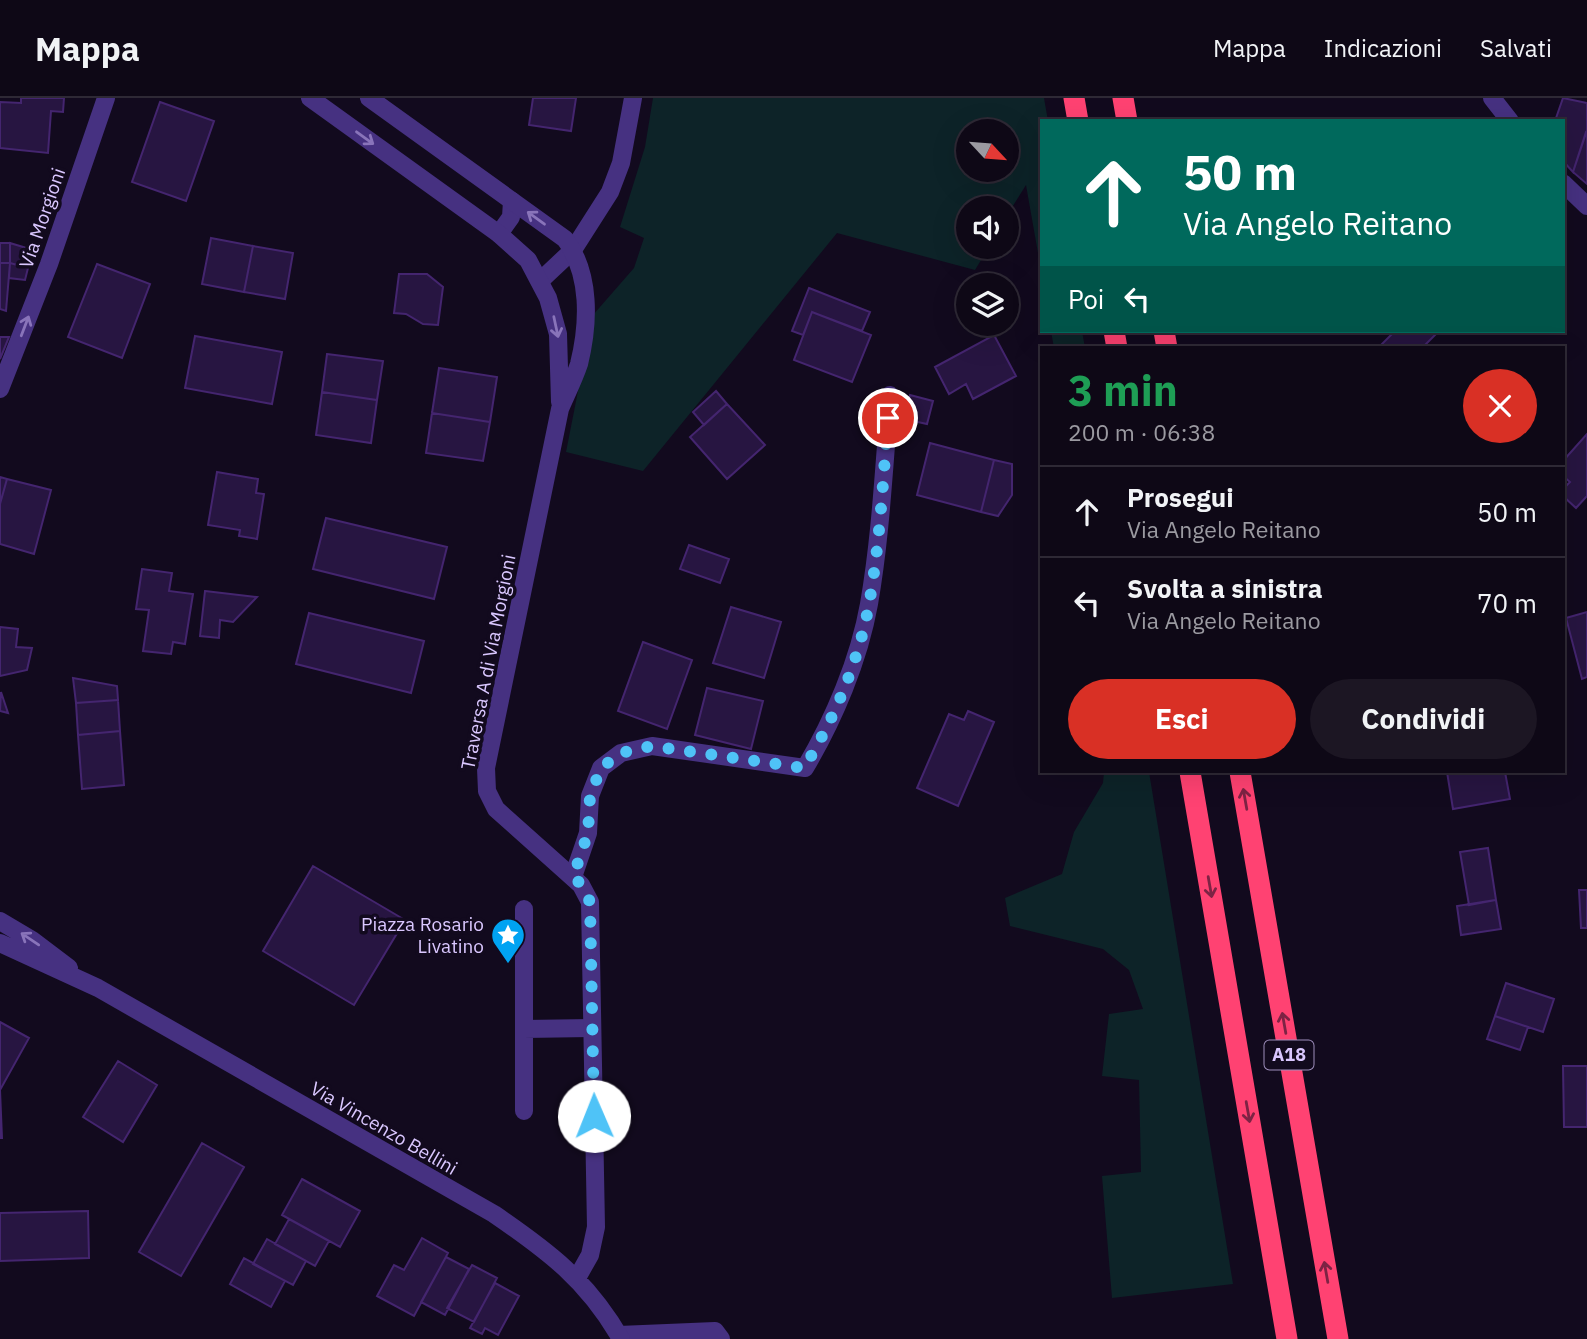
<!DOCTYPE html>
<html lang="it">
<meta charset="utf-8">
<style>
:root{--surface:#0e0816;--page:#1c1623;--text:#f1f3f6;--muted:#9b9aa1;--line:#2e2935;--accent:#d93025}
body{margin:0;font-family:"IBM Plex Sans",sans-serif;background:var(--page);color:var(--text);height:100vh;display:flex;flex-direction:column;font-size:26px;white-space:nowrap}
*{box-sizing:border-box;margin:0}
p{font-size:23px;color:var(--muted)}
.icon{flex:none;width:38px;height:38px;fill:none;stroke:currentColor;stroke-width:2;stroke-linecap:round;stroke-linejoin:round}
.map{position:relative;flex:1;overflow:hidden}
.panel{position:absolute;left:1040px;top:248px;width:525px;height:427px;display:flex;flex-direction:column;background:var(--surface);border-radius:0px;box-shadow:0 7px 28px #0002,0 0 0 2px var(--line)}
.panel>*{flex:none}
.hud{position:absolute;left:1040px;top:21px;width:525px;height:214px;border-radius:0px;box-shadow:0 7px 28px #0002,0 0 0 2px var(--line);background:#00695c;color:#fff;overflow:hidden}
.needle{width:46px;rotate:116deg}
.tools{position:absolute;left:956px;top:21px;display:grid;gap:14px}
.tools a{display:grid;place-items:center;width:63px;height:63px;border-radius:50%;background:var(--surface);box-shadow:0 7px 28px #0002,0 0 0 2px var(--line);font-size:35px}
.pin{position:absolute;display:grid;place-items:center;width:60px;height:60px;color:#fff;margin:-30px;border:4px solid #fff;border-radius:50%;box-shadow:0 2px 7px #0007}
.me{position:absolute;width:77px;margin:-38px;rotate:359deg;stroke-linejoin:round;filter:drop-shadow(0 0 5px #0008)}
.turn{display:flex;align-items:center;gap:24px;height:147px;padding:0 28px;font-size:32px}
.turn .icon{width:91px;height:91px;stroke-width:2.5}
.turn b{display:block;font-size:49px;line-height:60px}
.then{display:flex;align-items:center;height:66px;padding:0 28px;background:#0003;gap:14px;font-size:26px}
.round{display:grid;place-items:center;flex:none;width:74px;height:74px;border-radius:37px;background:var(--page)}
.head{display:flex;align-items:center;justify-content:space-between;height:119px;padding:0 28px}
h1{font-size:42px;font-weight:800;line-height:52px;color:#1e9e55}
.primary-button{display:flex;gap:14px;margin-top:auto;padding:14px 28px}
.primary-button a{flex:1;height:80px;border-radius:42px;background:var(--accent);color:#fff;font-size:28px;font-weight:800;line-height:80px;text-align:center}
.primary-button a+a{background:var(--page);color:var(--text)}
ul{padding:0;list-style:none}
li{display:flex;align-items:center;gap:21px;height:91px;padding:0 28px;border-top:2px solid var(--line)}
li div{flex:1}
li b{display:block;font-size:26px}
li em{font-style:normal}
header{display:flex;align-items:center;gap:42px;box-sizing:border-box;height:98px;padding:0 35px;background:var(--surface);border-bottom:2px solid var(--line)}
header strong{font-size:33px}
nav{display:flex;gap:38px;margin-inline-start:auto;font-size:24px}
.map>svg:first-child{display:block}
.green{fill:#0d2328;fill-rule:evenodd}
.building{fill:#271541;stroke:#44256f;stroke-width:2}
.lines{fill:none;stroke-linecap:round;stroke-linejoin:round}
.service{stroke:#463181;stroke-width:18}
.minor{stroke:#463181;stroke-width:18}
.tertiary{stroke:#463181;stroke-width:18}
.motorway{stroke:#ff4272;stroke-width:21}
.oneway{stroke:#8974ba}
.oneway2{stroke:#7d2344}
.route{stroke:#4fc3f7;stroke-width:12;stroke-dasharray:0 21.6}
.labels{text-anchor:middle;stroke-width:7;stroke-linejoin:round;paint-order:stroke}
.shield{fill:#120a1e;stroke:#9e8ebc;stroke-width:2}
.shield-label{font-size:18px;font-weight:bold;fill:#dac7ff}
.street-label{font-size:19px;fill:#dac7ff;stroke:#120a1e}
.poi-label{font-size:19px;fill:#dac7ff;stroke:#120a1e;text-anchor:end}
</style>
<header>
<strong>Mappa</strong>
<nav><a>Mappa</a><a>Indicazioni</a><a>Salvati</a></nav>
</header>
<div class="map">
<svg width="1587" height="1241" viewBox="0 0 1587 1241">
<rect width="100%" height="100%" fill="#120a1e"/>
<path class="green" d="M653,0h391l4,23h-7v149l-15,-85 -20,32v-9h-38v39h21l-14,23 -138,-37 -194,238 -77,-19 27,-137 41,-47 10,-30 -24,-11 25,-80zM968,33h38v39h-38z
M1051,233h31l3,17h-31z
M1104,674h45l84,512 -121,14 -10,-122 39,-4 -2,-92 -37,-4 7,-62 34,-5 -14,-39 -26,-21 -93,-23 -5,-28 57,-24 12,-42 29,-49z"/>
<path class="building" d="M21,0h43l-1,14 -12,-1 -3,42 -48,-5v-46l21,1z
M533,0h43l-5,33 -42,-6z
M1563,0l24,5v27l-14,42 -10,-11v-40h-8z
M160,4l54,19 -28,80 -54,-19z
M1586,34h1v52l-14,-12z
M211,140l42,8 -9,46 -42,-8z
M0,145h10v20h-10z
M10,145l23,7 -5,18 -18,-5z
M253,148l40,7 -8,46 -41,-7z
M0,165h10l-4,48 -6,-2z
M10,165l18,5 -3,12 -16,-2z
M97,166l53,20 -28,74 -54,-21z
M399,176h28l16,13 -5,38 -15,-1 -17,-10 -12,-1z
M809,190l61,24 -8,19 -50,-19 -9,23 -11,-4z
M812,214l59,23 -19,47 -58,-22z
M1395,233h44l-17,17h-44z
M994,237l22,41 -43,23 -7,-15 -17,10 -14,-27z
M195,238l87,16 -10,52 -87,-16z
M0,239h9l-9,22z
M327,256l56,7 -6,39 -55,-8z
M439,270l58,9 -7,45 -58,-9z
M716,293l11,13 -23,21 -11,-13z
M322,294l55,8 -6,43 -55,-8z
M910,297l23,6 -6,23 -23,-5z
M727,306l38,41 -38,34 -37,-42z
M432,315l58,9 -7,39 -57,-8z
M1587,336v62l-11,12 -13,-12v-7l7,-7 -7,-6v-15z
M930,345l64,17 -13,52 -64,-17z
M994,362l18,4v31l-14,21 -17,-4z
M217,374l41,7 -2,14 8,1 -7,45 -18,-3 1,-6 -32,-5z
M0,379l7,2 -7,25z
M7,381l44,11 -17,64 -34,-10v-40z
M326,420l121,29 -13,52 -121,-30z
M689,447l40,14 -9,24 -40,-14z
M142,471l30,4 -3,18 24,3 -8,50 -12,-2 -2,12 -28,-3 6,-41 -13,-1z
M205,493l52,6 -24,25 -13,-2 -1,18 -19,-2z
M731,509l50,15 -17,56 -51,-15z
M1587,514v65l-5,2 -16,-61z
M309,515l115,28 -13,52 -115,-29z
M0,529l18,2 -2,18 16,1 -5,22 -27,6z
M643,544l49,18 -25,69 -49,-18z
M73,580l44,8 1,14 -42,3z
M707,590l56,13 -12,48 -56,-14z
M1,594l7,21 -8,-2z
M118,602l2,31 -42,4 -2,-32z
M968,613l26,11 -36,84 -41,-18 32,-74 15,6z
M120,633l4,54 -42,4 -4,-54z
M1447,674h58l5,27 -57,10z
M1488,750l8,52 -27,5 -9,-53z
M313,768l92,54 -51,85 -91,-54z
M1579,792h8v38h-6z
M1496,802l5,29 -40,6 -4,-29z
M1506,885l48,16 -11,33 -48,-16z
M1495,918l33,11 -8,23 -33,-11z
M0,924l29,16 -29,52 2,48h-2z
M118,963l39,24 -34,57 -40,-25z
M1563,968h24v61h-23z
M202,1045l42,24 -63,109 -42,-24z
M302,1081l58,32 -20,36 -58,-32z
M88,1113l1,47 -89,3v-48z
M289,1121l40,22 -14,25 -40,-22z
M422,1140l26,15 -34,63 -37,-20 17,-31 10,5z
M267,1141l39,22 -13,24 -40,-21z
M446,1159l23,12 -24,46 -24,-13z
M244,1160l41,23 -14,26 -41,-23z
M472,1167l25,13 -23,44 -27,-14z
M495,1185l24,13 -21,39 -13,-7 -3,6 -12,-6z"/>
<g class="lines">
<path class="service" d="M499,136l12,-17 1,-16"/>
<path class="minor" d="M540,183l33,-31 37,-58 11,-29 12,-65
M573,779l15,-44 2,-37 11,-28 20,-15 31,-7 153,22c29,-49 54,-108 64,-164 12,-69 15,-140 21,-209
M524,811v202
M524,931l67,-1
M619,1237l96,-4 6,8"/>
<path class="tertiary" d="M310,0l189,136 29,26 20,38 10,36 2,68
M369,0l196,141c26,35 24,84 14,125 -5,15 -13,31 -19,45l-74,359 1,23 9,18 85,76 9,17 6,325 -6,28 -13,23
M1492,0l18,23
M1563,85l24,23
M0,291l49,-125 57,-166
M0,823l32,19 37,28
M0,845l98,45 396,226c54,37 93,66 127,125"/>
<path class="motorway" d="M1074,0l4,23
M1123,0l4,23
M1114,233l3,17
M1164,233l3,17
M1190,674l97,567
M1240,674l98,567"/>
</g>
<defs><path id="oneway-shaft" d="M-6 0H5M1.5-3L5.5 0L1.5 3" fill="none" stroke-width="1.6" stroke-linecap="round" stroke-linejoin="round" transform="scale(1.75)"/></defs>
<g class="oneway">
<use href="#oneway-shaft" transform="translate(365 40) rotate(36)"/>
<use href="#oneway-shaft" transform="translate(536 120) rotate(-144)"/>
<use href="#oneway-shaft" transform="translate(25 228) rotate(-69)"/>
<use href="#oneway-shaft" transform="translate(556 229) rotate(78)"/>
<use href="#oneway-shaft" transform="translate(30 841) rotate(-146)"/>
</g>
<g class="oneway2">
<use href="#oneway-shaft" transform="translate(1245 701) rotate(-100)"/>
<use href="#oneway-shaft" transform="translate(1210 789) rotate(80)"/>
<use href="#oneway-shaft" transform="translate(1284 925) rotate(-100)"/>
<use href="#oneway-shaft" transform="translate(1248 1014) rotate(80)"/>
<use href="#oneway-shaft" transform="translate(1326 1174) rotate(-100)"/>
</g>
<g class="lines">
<path class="route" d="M594,1018l-4,-214 -8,-17 -9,-8 15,-44 2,-37 11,-28 20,-15 31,-7 152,22c30,-49 55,-107 65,-164 11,-61 14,-124 19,-186"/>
</g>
<defs>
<g id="sight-pin" transform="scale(1.75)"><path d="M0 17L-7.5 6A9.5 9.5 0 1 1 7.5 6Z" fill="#00a3f2" stroke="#120a1e"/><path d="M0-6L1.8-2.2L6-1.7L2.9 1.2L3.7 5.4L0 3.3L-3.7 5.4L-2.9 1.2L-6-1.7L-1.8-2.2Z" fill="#fff"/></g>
</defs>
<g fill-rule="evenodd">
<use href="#sight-pin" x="508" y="837"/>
</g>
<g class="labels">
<rect class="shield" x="1264.5" y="942.5" width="49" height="29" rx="5"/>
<g class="shield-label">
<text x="1289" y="963">A18</text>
</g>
<g class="street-label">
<text transform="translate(42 120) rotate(-71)" y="7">Via Morgioni</text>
<text transform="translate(488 564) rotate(-79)" y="7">Traversa A di Via Morgioni</text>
<text transform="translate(384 1030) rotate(30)" y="7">Via Vincenzo Bellini</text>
</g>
<g class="poi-label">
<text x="484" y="833">Piazza Rosario<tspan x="484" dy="22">Livatino</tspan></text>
</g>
</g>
</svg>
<div class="tools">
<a><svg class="needle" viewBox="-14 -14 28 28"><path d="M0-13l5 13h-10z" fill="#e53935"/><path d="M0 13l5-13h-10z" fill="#9b9aa1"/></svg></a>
<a><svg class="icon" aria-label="sound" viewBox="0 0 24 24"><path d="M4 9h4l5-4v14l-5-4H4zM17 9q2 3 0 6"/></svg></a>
<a><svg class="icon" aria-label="layers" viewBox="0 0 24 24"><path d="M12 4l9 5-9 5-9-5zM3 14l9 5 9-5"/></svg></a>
</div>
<div class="pin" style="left:888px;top:320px;background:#d93025"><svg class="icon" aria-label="arrive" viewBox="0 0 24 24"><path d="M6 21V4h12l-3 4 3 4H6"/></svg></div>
<svg class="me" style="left:594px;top:1018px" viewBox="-20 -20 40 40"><circle r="19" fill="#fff"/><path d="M0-13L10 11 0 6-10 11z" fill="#4fc3f7"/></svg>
<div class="hud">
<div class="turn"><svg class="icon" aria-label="ahead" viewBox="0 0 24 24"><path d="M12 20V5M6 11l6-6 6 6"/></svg><div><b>50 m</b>Via Angelo Reitano</div></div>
<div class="then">Poi<svg class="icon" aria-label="left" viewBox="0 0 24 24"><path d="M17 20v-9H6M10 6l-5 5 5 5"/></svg></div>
</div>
<section class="panel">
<div class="head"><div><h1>3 min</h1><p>200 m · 06:38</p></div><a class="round" style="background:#d93025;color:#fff"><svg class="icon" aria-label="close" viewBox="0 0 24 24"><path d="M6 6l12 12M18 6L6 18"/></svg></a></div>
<ul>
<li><svg class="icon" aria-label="ahead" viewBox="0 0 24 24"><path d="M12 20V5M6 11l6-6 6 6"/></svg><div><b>Prosegui</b><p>Via Angelo Reitano</p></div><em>50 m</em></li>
<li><svg class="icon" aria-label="left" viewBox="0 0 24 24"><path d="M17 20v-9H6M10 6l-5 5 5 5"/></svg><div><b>Svolta a sinistra</b><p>Via Angelo Reitano</p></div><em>70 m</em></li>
</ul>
<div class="primary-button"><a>Esci</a><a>Condividi</a></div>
</section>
</div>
